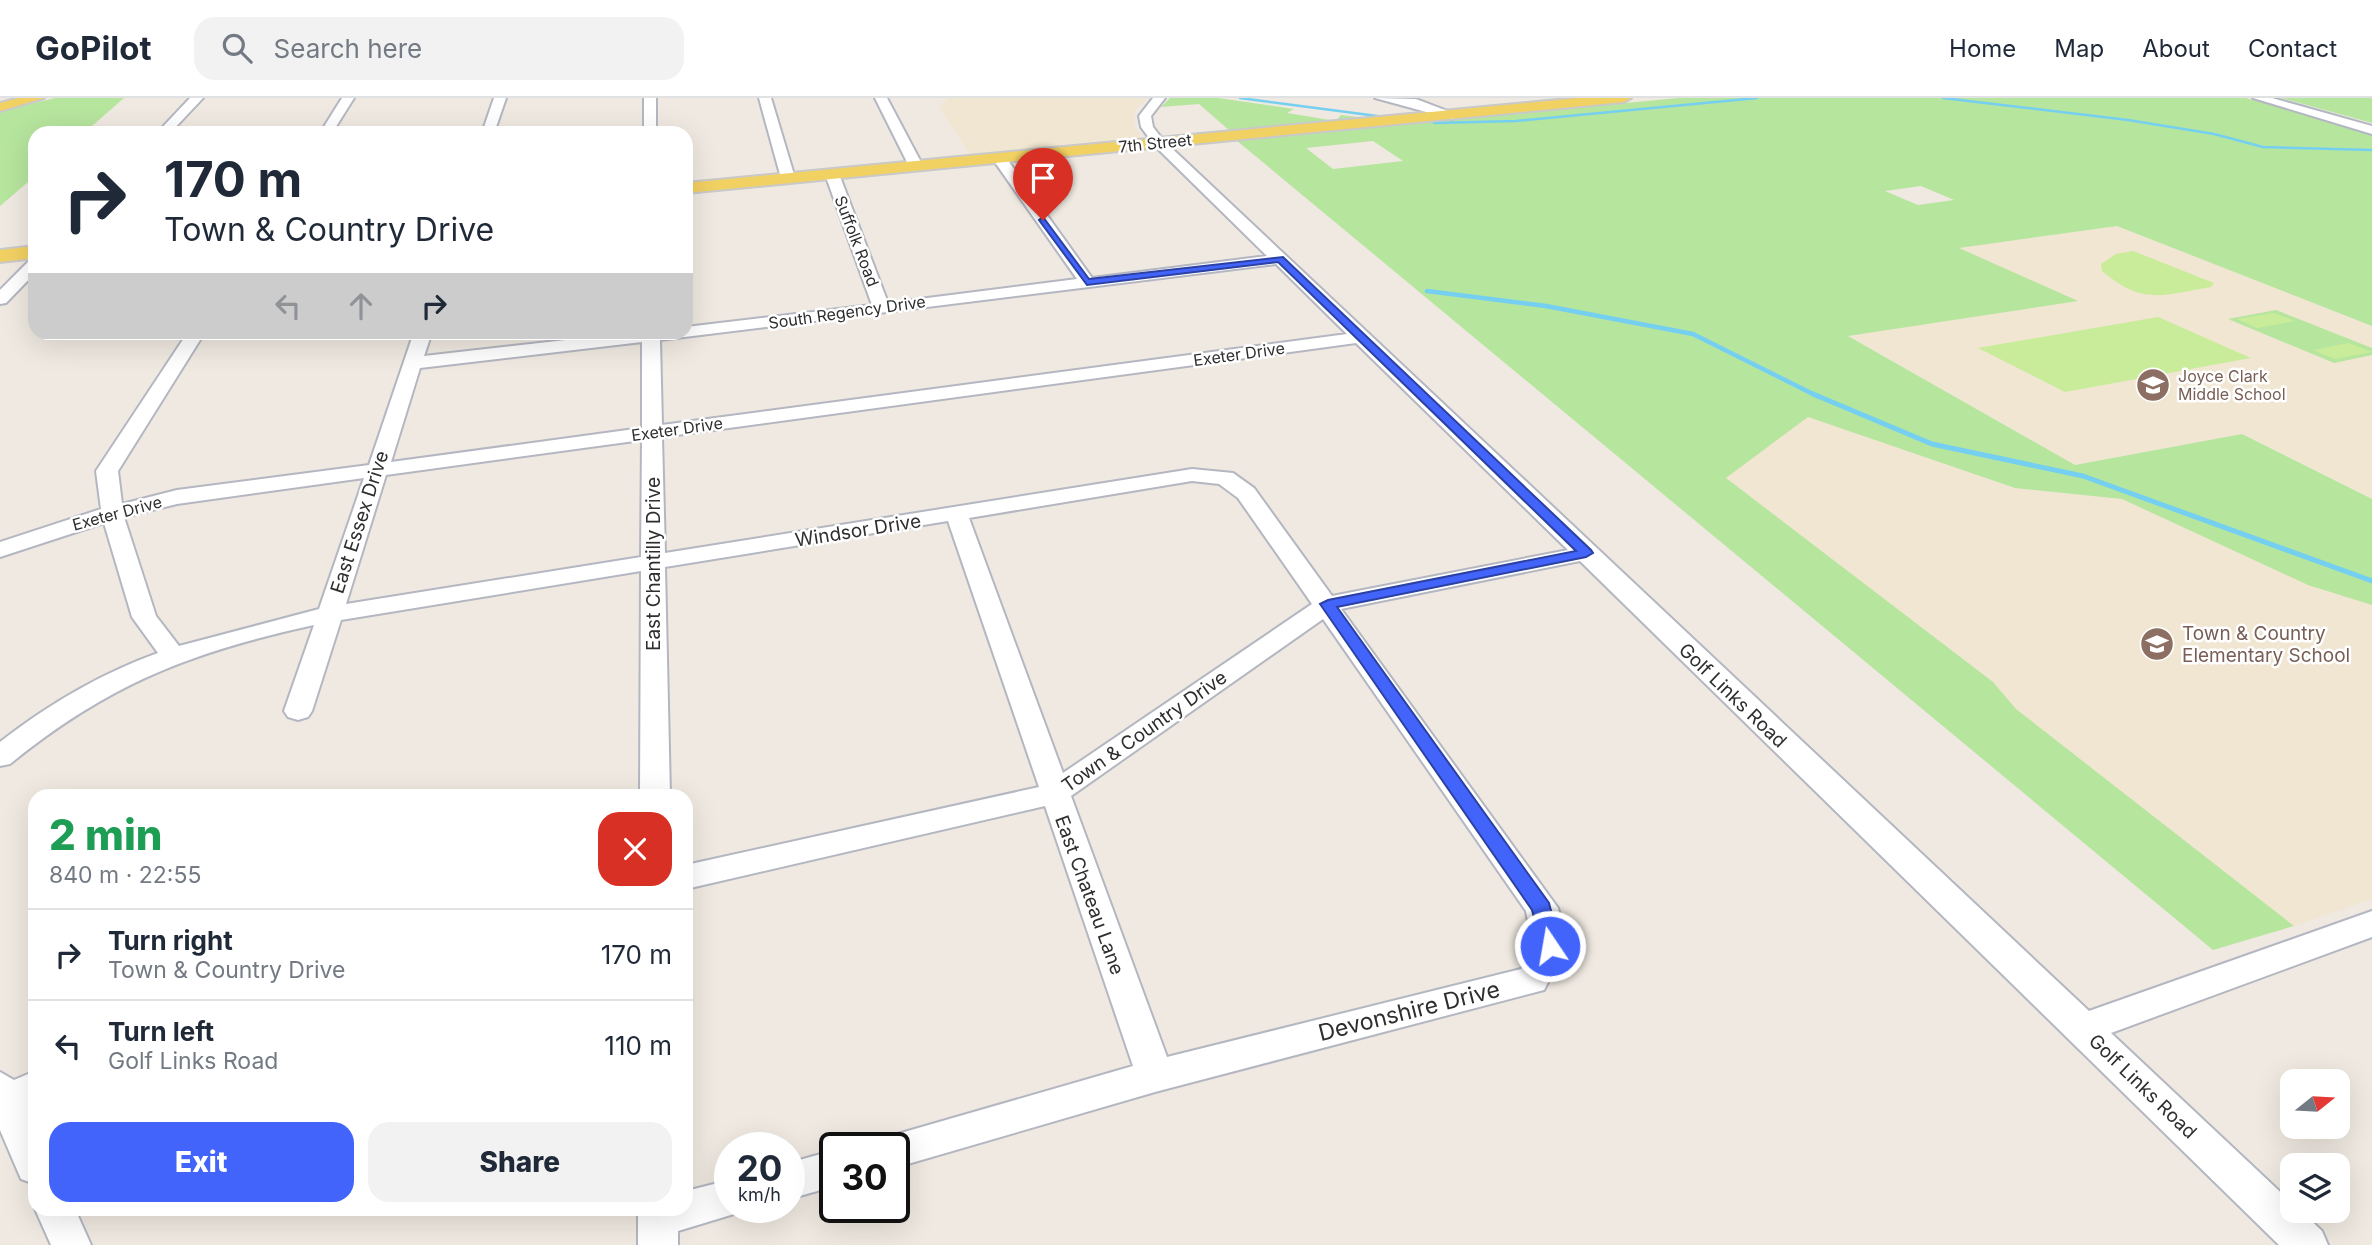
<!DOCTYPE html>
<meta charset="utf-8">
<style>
:root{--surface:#fff;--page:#f2f2f3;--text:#1f2937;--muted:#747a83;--line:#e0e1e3;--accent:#4264fb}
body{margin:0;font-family:Inter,sans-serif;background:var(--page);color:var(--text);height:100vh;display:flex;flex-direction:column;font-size:26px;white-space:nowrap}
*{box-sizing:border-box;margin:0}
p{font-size:23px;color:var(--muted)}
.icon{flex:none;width:38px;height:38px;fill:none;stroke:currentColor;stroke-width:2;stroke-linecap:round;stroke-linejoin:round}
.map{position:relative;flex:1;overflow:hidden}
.side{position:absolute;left:28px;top:691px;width:665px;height:427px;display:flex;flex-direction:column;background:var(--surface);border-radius:21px;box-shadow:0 7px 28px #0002}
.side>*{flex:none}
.top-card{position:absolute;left:28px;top:28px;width:665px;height:214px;border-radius:21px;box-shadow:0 7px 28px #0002;background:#fff;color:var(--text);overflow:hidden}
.needle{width:46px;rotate:72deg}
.tools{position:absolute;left:2280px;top:971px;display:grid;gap:14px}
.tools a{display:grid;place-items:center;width:70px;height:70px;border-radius:14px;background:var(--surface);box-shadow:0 7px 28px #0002;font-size:35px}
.speed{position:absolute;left:714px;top:1034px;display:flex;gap:14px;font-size:35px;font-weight:700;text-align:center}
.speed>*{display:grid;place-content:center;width:91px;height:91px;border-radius:50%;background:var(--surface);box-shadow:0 7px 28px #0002;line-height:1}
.speed small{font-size:18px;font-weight:400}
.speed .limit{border:4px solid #111;border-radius:10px;background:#fff;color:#111}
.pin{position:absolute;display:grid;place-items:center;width:60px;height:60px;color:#fff;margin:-72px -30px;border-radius:50% 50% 50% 0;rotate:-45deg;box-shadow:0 0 7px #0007}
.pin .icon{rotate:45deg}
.me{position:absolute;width:77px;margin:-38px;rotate:348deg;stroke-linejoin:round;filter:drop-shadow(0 0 5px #0008)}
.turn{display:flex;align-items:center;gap:24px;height:147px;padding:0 21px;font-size:32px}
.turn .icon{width:91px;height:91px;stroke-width:2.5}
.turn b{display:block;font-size:49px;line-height:60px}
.lanes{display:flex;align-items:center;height:66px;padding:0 21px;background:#0003;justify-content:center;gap:35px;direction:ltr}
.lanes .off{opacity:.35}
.round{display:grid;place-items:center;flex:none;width:74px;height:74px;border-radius:21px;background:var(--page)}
.headline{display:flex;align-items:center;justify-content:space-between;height:119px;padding:0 21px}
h1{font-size:42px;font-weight:800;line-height:52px;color:#1e9e55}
.cta{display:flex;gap:14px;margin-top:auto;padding:14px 21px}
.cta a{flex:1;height:80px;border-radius:21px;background:var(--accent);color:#fff;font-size:28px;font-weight:800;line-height:80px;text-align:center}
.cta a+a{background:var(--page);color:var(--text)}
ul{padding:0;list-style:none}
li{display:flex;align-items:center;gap:21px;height:91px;padding:0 21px;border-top:2px solid var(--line)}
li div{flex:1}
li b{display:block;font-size:26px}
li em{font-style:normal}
header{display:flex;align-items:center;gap:42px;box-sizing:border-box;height:98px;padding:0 35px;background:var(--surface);border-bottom:2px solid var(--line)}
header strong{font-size:33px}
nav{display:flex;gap:38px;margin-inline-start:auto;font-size:24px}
.search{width:490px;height:63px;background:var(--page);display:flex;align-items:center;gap:18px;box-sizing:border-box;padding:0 24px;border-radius:21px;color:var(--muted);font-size:26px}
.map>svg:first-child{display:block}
.education{fill:#f0e6d1}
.green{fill:#b6e59e;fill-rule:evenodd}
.pitch{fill:#c9ec9a}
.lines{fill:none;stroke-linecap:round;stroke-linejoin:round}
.stream-far2{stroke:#75cff0;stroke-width:2.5}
.stream-far1{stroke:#75cff0;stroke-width:4.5}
.stream{stroke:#75cff0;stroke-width:5}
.minor-casing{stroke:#b4b7c1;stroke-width:4}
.major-casing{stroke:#c9c9c9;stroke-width:4}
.minor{fill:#fff;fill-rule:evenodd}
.major{fill:#f2d163;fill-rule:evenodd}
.route{fill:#4264fb;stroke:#2b41a3;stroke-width:2}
.labels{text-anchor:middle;stroke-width:5;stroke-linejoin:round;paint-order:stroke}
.far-street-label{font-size:16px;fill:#2e2e2e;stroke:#fff}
.far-education-label{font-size:16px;fill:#785e54;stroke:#fff;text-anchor:start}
.street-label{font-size:19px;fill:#2e2e2e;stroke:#fff}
.education-label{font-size:19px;fill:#785e54;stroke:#fff;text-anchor:start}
.near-street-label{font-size:23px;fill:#2e2e2e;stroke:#fff}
</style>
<header>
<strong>GoPilot</strong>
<div class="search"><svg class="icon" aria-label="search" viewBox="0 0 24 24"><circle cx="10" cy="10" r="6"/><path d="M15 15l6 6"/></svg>Search here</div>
<nav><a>Home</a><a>Map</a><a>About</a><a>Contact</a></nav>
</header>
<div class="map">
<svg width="2372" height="1147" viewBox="0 0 2372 1147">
<rect width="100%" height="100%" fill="#efe9e1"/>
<path class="education" d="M948,0h199l-12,12 -1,13 7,15 -171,17 -31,-48z
M2117,128l255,100v173l-130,-65 -167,31 -228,-130 229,-34 -118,-53z
M1808,319l207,71 107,11 186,85 64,21v294l-78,27 -278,-217 -23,-27 -267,-204z"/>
<path class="green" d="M55,0h69l-40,35h-49v43l-35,30v-95z
M1170,0h48l76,11 -7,4 49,8 5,-6 25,3 -136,13 -31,-27 -38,3z
M1678,0h568l126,36v192l-255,-100 -158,22 119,53 -230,35 227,129 167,-31 130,65v106l-64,-20 -186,-86 -107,-11 -207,-71 -82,61 267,204 23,27 278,217 -81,24 -977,-810zM1373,43l30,20 -70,8 -27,-21zM1921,88l33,14 -36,5 -33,-14z
M2281,0h91v25z
M2276,212l96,38v7l-38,8 -106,-44z"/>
<path class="pitch" d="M2133,153l81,32 -3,4c-48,8 -68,19 -109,-16l-1,-7 15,-10z
M2274,215l21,8 -38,7 -20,-9z
M2158,219l93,41 -186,34 -87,-44z
M2349,245l23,9 -37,7 -22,-9z"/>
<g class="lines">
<path class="stream-far2" d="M1240,0l137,18
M1943,0l185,22 86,14 49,13 109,3
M1434,25l82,-2 241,-23"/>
<path class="stream-far1" d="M1427,193l119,15 147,28 124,62"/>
<path class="stream" d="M1813,296l119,50 151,32 289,105"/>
<g class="minor-casing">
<path id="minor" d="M190,0h13l-33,35h-13z
M342,0h12l-22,35h-12z
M494,0h12l-12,35h-12z
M644,0h12v35h-12z
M759,0h12l24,80 -2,3 -12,-3z
M875,0h12l36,68 -2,3 -12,-3z
M1153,0h12l-14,18 2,11 10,13 926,871 283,-100v26l-261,96 181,170v8h9l21,20 6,14h-49l-699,-684 -239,48 217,299 9,38 -23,44 -389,102 -261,76v-20h-18l4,-9 253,-73 -88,-260 -359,83v-24l353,-78 -91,-266 -283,46 5,229h-30l1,-225 -300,49 -29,91 -4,6 -10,3 -10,-3 -4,-6 30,-86c-123,27 -206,59 -304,139l-10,2v-24c49,-38 100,-68 158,-89l-26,-36 -28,-94 -104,34v-15l101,-33 -5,-38 92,-139h17l-87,139 4,33 55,-14 192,-25 45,-133h18l-8,24 213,-24h49v-5l186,-22 -47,-131 7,-4 7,4 49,129 189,-24 -85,-121 7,-4 5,1 88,123 175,-22 -112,-110 -14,-19 -2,-11zM1276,166l71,70 -685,91 -2,-85zM642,244v86l-251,34 29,-94zM1356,245l212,207 -236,46 -78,-108 -21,-15 -41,-4 -527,84 -3,-116zM642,342l-1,117 -295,47 40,-129zM364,380l-45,131 -140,37 -23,-30 -32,-99 53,-13zM1192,383l27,3 19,14 74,106 -249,169 -94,-255zM1323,521l203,292 7,35 -12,23 -354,88 -96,-261z
M1375,0l41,1 42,16 -6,4z
M2253,0h19l100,28v8z
M35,161v14l-29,30 -6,1v-14l29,-29z
M35,973v34l-7,4 7,15v60l-14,-5 -21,-49v-58l14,8z
M835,1052v36l-46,13v-36z
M730,1082v28h16l-2,3 -66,20v14h-40v-36h48v-18z
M35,1111h40l16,36h-40z"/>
</g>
<g class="major-casing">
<path id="major" d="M19,0h25l-44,13v-8z
M1578,0h53l-7,4 -938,91v-10z
M35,148v12l-35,4v-12z"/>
</g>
<use href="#minor" class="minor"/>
<use href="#major" class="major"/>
</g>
<path class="route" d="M1043,119l46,62 194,-22 308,293 2,3 -7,4 -249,50 212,296 11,43 -3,6h-14l-11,-42 -212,-306 8,-4 248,-49 -298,-289 -191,23 -48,-65z"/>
<defs>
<g id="school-disc" transform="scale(1.75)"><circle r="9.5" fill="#8d6e63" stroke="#fff"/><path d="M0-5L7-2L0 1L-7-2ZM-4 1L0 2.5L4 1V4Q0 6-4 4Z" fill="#fff"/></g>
</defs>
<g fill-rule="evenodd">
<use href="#school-disc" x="2153" y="287"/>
<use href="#school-disc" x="2157" y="546"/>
</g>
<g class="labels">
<g class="far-street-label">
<text transform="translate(1155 45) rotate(-6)" y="6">7th Street</text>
<text transform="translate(857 143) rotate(69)" y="6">Suffolk Road</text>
<text transform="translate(847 214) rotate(-8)" y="6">South Regency Drive</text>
<text transform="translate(1239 256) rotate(-8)" y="6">Exeter Drive</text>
<text transform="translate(677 331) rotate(-8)" y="6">Exeter Drive</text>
<text transform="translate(117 415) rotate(-15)" y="6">Exeter Drive</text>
</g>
<g class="far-education-label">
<text x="2178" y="284">Joyce Clark<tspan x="2178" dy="18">Middle School</tspan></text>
</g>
<g class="street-label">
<text transform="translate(359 424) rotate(-72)" y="7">East Essex Drive</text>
<text transform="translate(858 432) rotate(-9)" y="7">Windsor Drive</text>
<text transform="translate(653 466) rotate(-90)" y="7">East Chantilly Drive</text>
<text transform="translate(1733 597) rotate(44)" y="7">Golf Links Road</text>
<text transform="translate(1144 633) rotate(-35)" y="7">Town &amp; Country Drive</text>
<text transform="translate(1090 797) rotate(70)" y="7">East Chateau Lane</text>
<text transform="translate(2143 988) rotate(44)" y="7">Golf Links Road</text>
</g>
<g class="education-label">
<text x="2182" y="542">Town &amp; Country<tspan x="2182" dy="22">Elementary School</tspan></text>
</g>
<g class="near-street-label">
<text transform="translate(1409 913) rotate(-14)" y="8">Devonshire Drive</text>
</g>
</g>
</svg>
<div class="tools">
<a><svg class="needle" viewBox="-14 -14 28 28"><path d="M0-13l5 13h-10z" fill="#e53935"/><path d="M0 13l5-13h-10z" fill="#747a83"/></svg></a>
<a><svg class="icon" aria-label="layers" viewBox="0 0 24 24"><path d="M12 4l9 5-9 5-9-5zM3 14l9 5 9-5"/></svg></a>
</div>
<div class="speed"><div>20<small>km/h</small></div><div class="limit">30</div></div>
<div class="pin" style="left:1043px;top:122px;background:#d93025"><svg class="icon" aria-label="arrive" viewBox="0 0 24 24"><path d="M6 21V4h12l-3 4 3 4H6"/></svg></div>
<svg class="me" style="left:1550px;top:848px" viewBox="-20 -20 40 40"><circle r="17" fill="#4264fb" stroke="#fff" stroke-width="3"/><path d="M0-11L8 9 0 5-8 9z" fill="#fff"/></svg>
<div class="top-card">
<div class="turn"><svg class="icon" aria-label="right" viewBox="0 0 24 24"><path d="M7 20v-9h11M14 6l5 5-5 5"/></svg><div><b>170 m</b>Town &amp; Country Drive</div></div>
<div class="lanes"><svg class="icon off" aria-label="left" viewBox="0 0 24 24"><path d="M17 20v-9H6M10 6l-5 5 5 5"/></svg><svg class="icon off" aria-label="ahead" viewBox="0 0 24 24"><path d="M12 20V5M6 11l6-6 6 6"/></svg><svg class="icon" aria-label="right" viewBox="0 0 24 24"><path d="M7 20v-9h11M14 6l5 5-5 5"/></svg></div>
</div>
<section class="side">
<div class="headline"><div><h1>2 min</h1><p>840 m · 22:55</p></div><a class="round" style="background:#d93025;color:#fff"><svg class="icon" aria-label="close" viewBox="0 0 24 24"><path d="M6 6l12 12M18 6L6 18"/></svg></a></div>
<ul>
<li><svg class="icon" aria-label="right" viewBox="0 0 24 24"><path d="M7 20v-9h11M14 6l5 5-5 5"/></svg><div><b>Turn right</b><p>Town &amp; Country Drive</p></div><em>170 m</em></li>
<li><svg class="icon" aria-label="left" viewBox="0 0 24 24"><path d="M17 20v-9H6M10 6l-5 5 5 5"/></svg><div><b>Turn left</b><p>Golf Links Road</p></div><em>110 m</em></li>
</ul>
<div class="cta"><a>Exit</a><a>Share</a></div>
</section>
</div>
